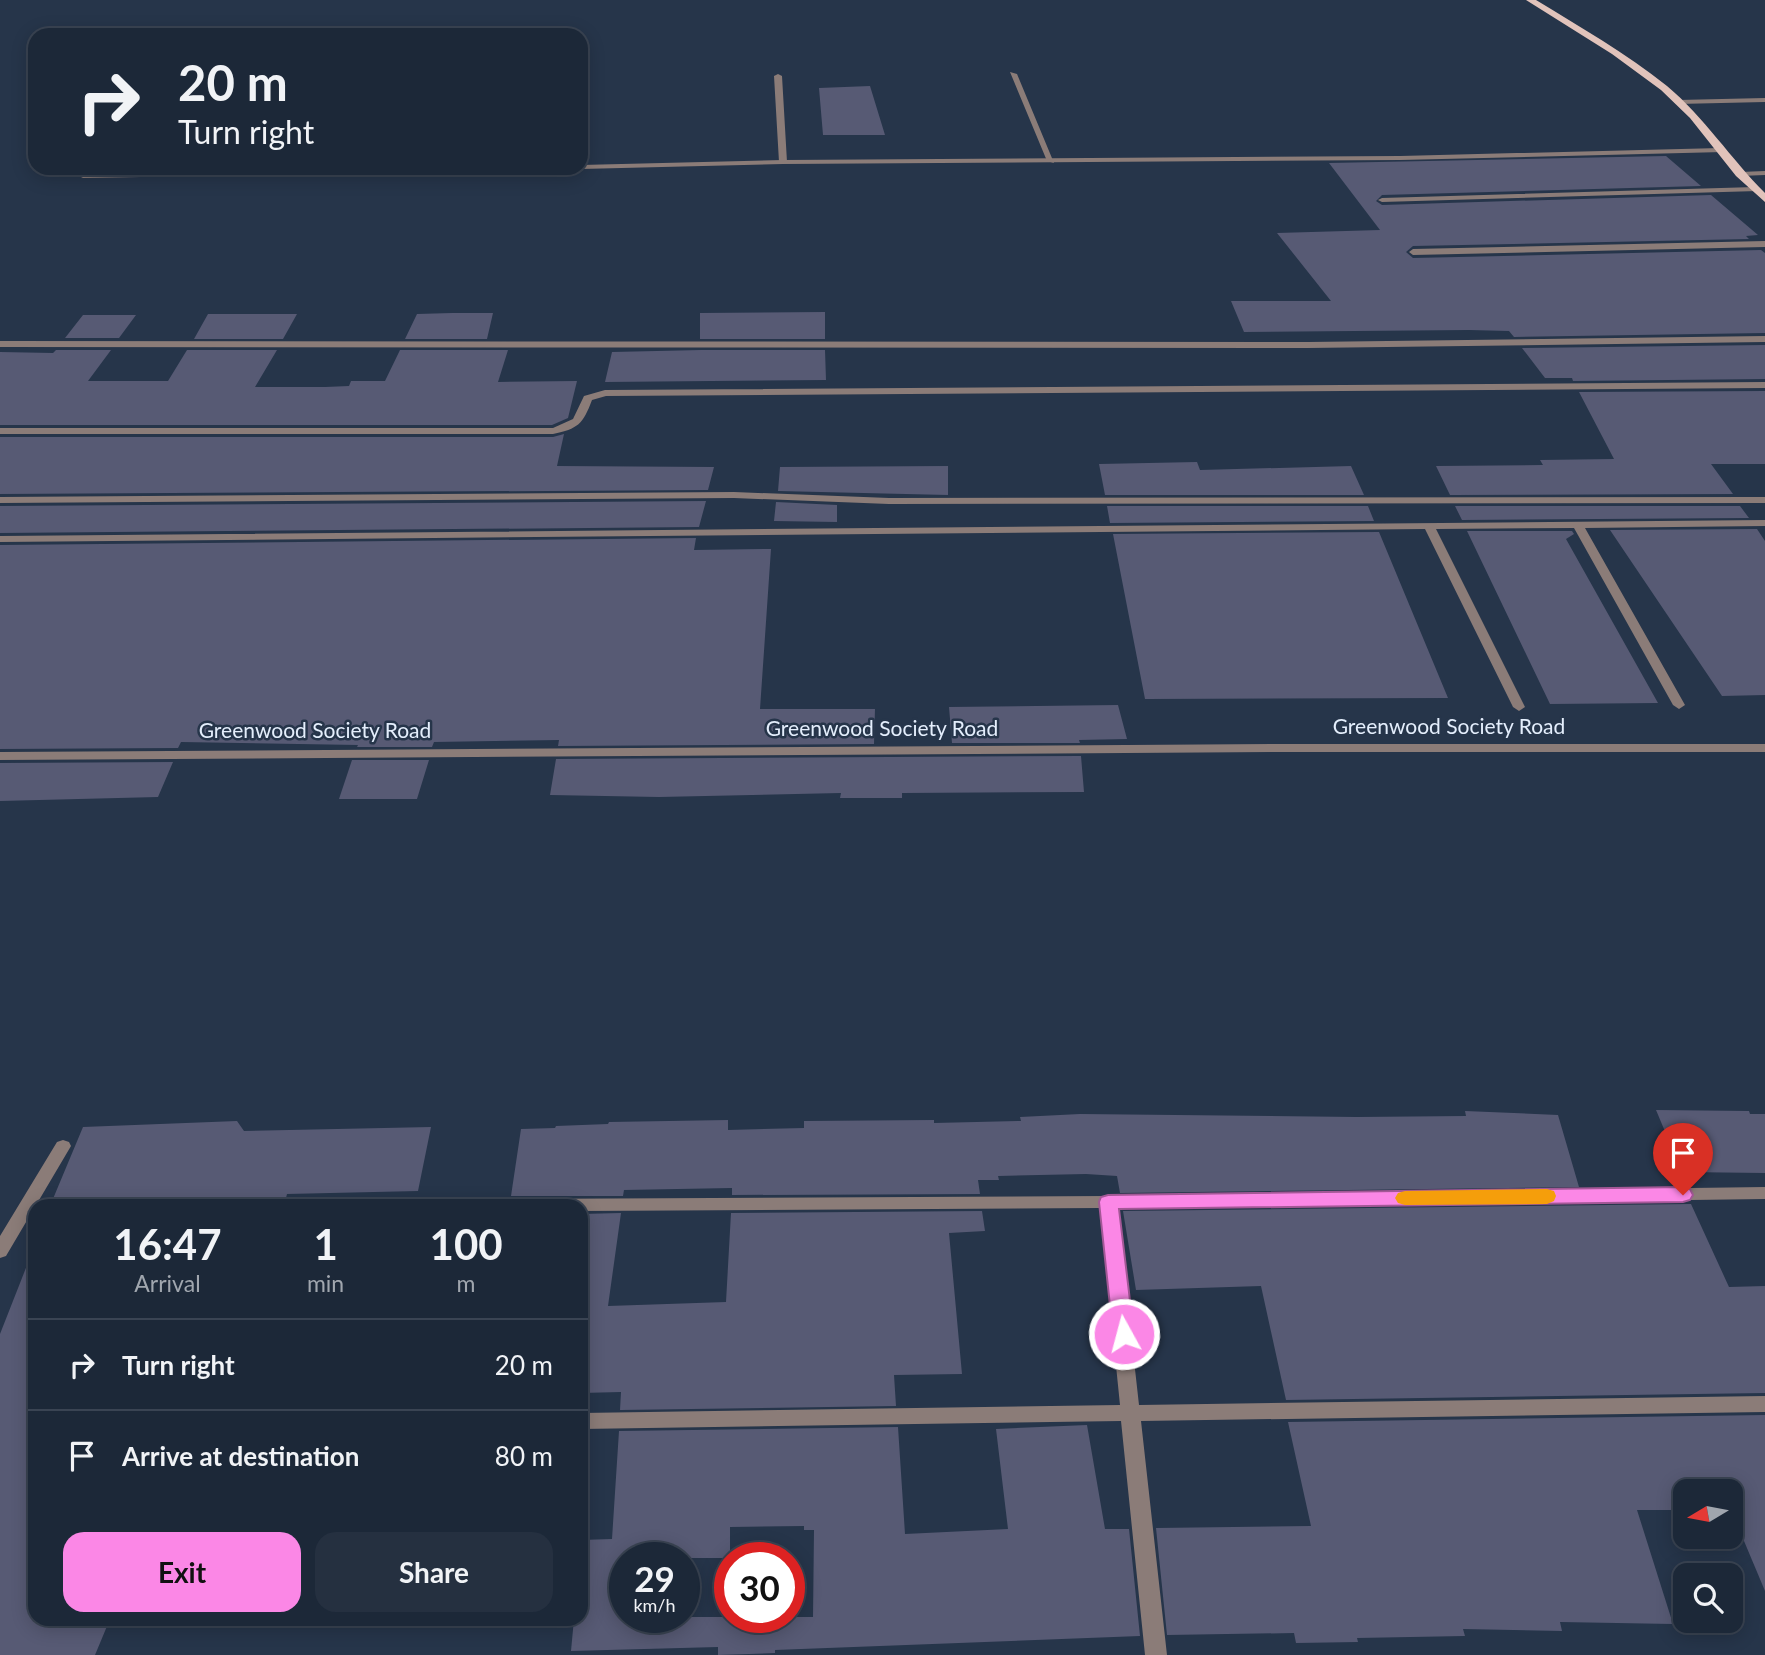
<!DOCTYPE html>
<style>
:root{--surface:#1c2838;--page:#253040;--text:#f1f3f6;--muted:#a0a6ae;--line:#3a4453;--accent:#fb87e6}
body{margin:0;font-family:Lato,sans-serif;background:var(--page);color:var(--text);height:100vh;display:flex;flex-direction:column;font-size:26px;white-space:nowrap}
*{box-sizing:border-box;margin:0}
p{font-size:23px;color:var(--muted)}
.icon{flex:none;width:38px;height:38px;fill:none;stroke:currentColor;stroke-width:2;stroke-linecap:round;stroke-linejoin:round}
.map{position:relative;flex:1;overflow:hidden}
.details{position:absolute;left:28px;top:1199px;width:560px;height:427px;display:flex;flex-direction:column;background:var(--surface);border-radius:21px;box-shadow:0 4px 18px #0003,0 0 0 2px var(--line)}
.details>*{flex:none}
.top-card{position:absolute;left:28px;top:28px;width:560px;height:147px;border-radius:21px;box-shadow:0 4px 18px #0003,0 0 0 2px var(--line);background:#1c2838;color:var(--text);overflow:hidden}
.needle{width:46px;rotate:260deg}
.controls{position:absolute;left:1673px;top:1479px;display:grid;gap:14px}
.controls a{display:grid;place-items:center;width:70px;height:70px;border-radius:14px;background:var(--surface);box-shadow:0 4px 18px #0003,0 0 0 2px var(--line);font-size:35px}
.speed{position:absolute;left:609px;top:1542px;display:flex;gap:14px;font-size:35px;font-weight:700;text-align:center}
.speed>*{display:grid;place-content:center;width:91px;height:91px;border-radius:50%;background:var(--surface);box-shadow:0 4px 18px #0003,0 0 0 2px var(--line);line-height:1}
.speed small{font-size:18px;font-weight:400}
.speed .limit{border:10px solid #d22;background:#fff;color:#111}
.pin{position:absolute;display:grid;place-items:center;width:60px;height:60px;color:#fff;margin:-72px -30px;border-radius:50% 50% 50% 0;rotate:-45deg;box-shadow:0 0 7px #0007}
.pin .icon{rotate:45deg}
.me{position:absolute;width:77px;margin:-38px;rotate:353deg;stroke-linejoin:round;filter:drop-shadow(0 0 5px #0008)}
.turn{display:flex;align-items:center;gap:24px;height:147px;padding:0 35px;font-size:32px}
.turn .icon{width:91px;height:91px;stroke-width:2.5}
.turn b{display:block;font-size:49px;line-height:60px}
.eta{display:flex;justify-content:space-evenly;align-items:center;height:119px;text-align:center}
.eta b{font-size:42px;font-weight:700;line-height:49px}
.button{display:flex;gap:14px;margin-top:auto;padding:14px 35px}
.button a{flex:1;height:80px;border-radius:21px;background:var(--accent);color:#111;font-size:28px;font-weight:700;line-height:80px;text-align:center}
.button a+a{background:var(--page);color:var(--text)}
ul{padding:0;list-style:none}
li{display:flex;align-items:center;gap:21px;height:91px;padding:0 35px;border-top:2px solid var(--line)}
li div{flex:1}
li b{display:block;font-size:26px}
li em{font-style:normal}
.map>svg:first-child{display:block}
.building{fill:#575a74;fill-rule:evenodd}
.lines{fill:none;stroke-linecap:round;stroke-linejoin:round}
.lane{fill:#8b7c78;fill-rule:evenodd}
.street{fill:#8b7c78;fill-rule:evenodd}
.primary{fill:#e1c3bb;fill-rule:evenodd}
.route{fill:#fb87e6;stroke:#a35896;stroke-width:2}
.slow{fill:#f59e0b}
.labels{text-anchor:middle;stroke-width:5;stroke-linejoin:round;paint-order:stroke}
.street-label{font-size:21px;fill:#e4eefc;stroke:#26354a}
</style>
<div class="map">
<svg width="1765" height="1655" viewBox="0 0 1765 1655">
<rect width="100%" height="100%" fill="#26354a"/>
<path class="building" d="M870,86l15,49h-62l-4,-47z
M1666,156l35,30 -319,9 -6,6 6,4 329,-10 47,40 -12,1 3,3 -336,7 -7,6 7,6 348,-8 4,3v80l-251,4 -5,-6 -40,-1 -225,2 -13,-31h100l-54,-68 103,-3 -51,-67z
M825,312v27h-125v-26z
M452,313h41l-6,26h-82l12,-25z
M208,314h89l-14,25h-89z
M83,315h53l-17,23h-54z
M1765,345v34l-192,2 -1,-3h-27l-23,-30z
M56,350h55l-23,31h80l19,-31h90l-22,37h70l24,-1 2,-5h34l15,-31h108l-10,32 79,-1 -9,37 -16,7h-552v-73l53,1z
M701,350h124l1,30 -221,2 7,-30z
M1765,391v73h-54l22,30 -283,1 -14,-29 107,-1 -3,-5 74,-1 -35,-67z
M564,434l-7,32 157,1 -6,23 -708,4v-57h553z
M1197,462l3,8 151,-4 13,29h-259l-6,-31z
M948,466v29l-170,-4 2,-24z
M706,501l-7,26 -699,6v-27z
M776,502l61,3v17l-63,-1z
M1107,506h261l6,15 -264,2z
M1455,506h285l9,12 -287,2z
M1757,529l8,12v154l-43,1 -112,-166z
M1467,531h105l2,3 -8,5 92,164 -108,1z
M1379,532l69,166 -303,1 -32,-165z
M696,538l-2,12 77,-1 -11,160h115l-1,35 -316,2 1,-6 -125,2 -2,5h-75l1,-2 -177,-3 -3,6 -178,1v-204z
M1118,705l9,34 -48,1 1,3h-128l-3,-36z
M1081,756l3,36 -182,1v5h-62l1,-5 -182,4 -109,-2 6,-36z
M352,760h77l-12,39h-78z
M173,762l-15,35 -158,4v-38z
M1656,1110l93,1 1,3h15v59l-83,-1z
M1465,1111l93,4 21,72 -459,6 -3,-17 -31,-2 -88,2 1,4h-21l2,14 -248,1v-7l-108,2 -1,6h-112l10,-67 34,-1 1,-2 52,-2 1,-2 119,-2v10l76,-2v-7l130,-1v3l87,-2 -1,-4 60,-3 277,3 109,-1z
M237,1121l7,10 187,-4 -13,64 -131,3 -3,12h-234l33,-79z
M1691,1204l38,83 36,-1v107l-479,7 -25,-114 -125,4 -13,-79z
M982,1211l3,20 -36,2 13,141 -68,1 2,31 -276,4 1,-18 -40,1v-179l40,-1 -13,93 118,-4 5,-89z
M33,1250l2,369h75l-15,36h-95v-321z
M1765,1415v176l-34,-81v-19h-46v19h-48l36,114 -113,-2 2,9 -99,-2 2,7 -108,2 1,4 -62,1 -2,-10 -127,2 -11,-107 155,-2 -23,-104z
M1087,1425l18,104h24l11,107 -365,14v3l-57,2v-8l-147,4 3,-32h7v-79l31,-1 7,-108 279,-4 7,107 103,-5 -12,-100zM804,1526v4h10l-1,87h-188v-59h105v-31z"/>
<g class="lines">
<path class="lane" d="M1010,72l7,2 37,89 -7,-2z
M778,74l4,2 5,86 -4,2 -4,-2 -5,-86z
M1765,98v4l-87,2 -4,-2 4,-2z
M1765,520v6l-180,2 100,177 -6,4 -6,-4 -99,-177 -138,1 89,178 -6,4 -6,-4 -88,-178 -1425,13v-6z"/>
<path class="street" d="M1720,148h3v4l-323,8 -617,4 -202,5 -3,-1h3v-3l202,-5 617,-4z
M398,168h138l-4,2 -449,8 -4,-2 4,-2z
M1765,171v4l-25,1 -4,-2 4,-2z
M1755,187l4,2 -1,2 -376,11 -4,-2 4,-2z
M1765,241v6l-352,8 -4,-3 4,-3z
M1765,336v6l-457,6 -1308,-1v-6l1308,1z
M1765,382v6l-1159,8 -14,4c-9,24 -14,29 -39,34h-553v-6h553l20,-9 11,-23 21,-6z
M734,492l155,6 876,-1v6l-876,1 -155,-6 -734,5v-6z
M1287,744h478v8h-478l-1287,8v-8z
M63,1140l6,2 2,4 -65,110 -6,2v-22l57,-94z
M1765,1187v12l-648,9 22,197 626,-9v16l-624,9 26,234h-22l-24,-234 -540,8v-16l539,-8 -20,-197 -519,3v-5h-259l3,-5 6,-1 777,-4z"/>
<path class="primary" d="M1526,0h10c44,27 90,53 131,86 37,31 64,73 98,107v9l-29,-26 -46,-58 -29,-28 -49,-36z"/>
</g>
<path class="route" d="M1683,1187l7,2 3,6 -3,5 -7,2 -564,7 15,125 -3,6 -7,2 -8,-2 -3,-6 -14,-132 2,-5 7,-2z"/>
<path class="slow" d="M1547,1189l7,2 2,5 -2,5 -7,3 -142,1 -7,-2 -3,-5 3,-5 7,-2z"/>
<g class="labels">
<g class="street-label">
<text x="1449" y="734">Greenwood Society Road</text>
<text x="882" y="736">Greenwood Society Road</text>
<text x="315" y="738">Greenwood Society Road</text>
</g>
</g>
</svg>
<div class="controls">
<a><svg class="needle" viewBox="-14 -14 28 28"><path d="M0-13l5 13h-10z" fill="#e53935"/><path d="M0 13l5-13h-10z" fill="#a0a6ae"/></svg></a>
<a><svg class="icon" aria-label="search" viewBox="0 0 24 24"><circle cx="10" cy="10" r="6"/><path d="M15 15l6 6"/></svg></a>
</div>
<div class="speed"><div>29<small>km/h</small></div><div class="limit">30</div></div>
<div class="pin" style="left:1683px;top:1195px;background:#d93025"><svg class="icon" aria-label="arrive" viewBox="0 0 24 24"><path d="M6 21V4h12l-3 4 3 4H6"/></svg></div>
<svg class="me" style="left:1124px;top:1334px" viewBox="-20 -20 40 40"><circle r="17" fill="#fb87e6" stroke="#fff" stroke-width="3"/><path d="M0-11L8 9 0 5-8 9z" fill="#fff"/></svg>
<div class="top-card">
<div class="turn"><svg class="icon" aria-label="right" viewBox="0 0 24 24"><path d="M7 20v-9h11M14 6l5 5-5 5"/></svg><div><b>20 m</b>Turn right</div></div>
</div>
<section class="details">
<div class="eta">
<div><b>16:47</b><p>Arrival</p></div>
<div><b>1</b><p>min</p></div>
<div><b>100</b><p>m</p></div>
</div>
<ul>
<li><svg class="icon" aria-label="right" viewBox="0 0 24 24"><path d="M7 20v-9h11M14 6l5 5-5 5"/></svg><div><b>Turn right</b></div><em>20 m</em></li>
<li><svg class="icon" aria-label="arrive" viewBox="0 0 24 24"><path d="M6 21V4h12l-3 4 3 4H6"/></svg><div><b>Arrive at destination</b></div><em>80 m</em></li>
</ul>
<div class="button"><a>Exit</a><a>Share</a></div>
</section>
</div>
